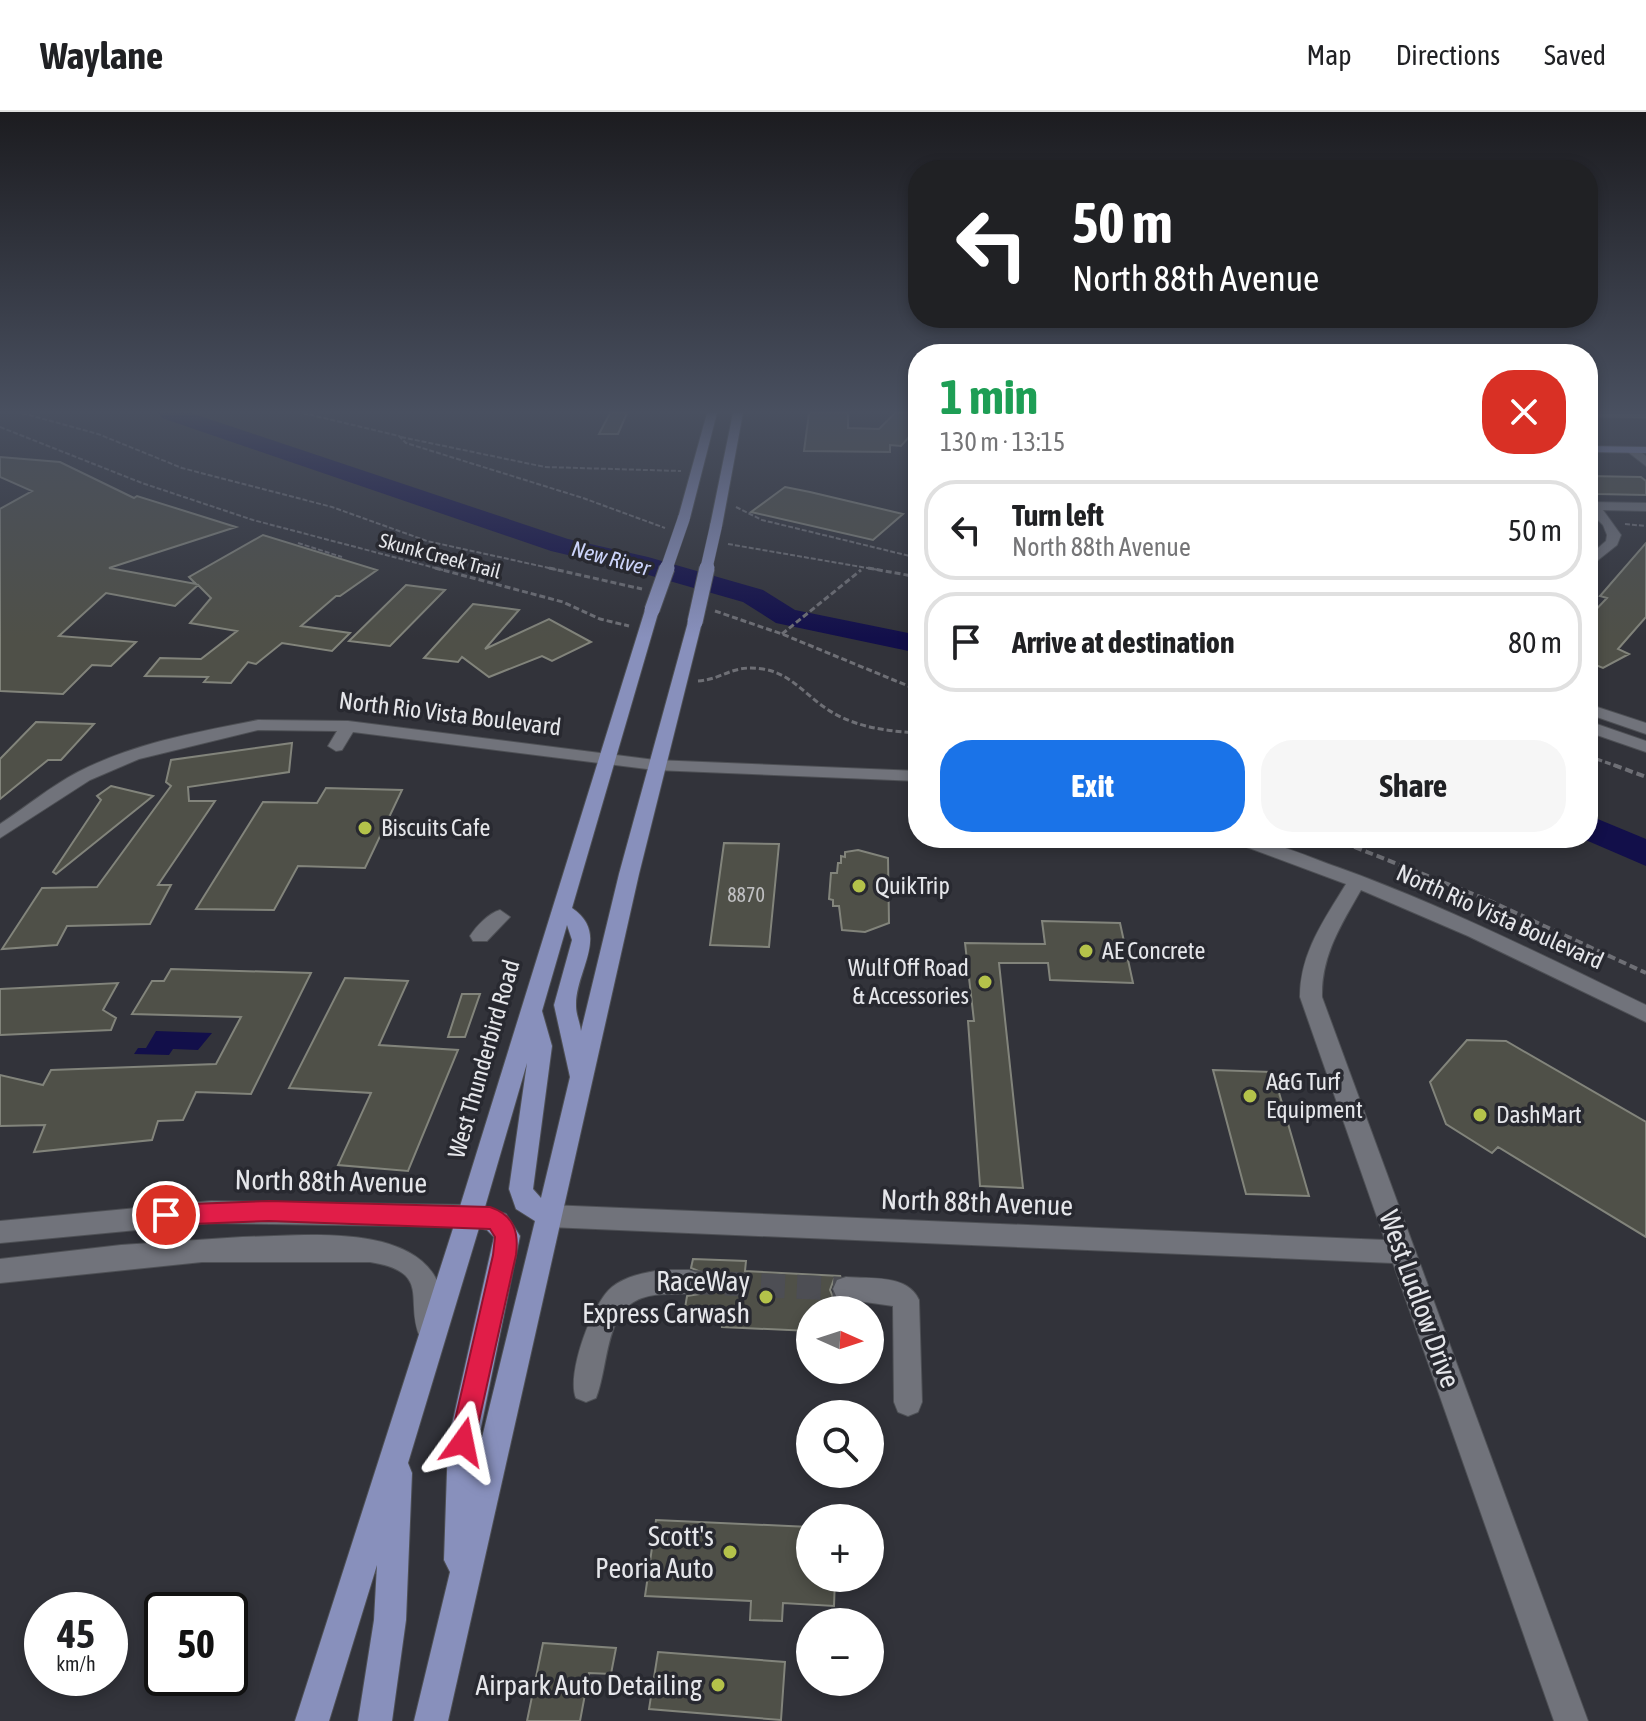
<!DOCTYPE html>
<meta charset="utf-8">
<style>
:root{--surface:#fff;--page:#f6f6f6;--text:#202124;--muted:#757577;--line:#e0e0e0;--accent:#1a73e8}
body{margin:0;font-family:"Asap Condensed",sans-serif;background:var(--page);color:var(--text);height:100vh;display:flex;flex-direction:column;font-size:30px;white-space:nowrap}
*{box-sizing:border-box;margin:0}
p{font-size:26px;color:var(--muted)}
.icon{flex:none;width:44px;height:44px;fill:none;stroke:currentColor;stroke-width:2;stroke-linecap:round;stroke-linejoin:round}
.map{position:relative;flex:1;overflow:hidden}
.drawer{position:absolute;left:908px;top:232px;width:690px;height:504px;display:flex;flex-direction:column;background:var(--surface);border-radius:32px;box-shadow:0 4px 12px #0003}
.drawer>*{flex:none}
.banner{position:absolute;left:908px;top:48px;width:690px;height:168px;border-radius:32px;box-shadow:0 4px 12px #0003;background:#202124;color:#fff;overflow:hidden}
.needle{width:52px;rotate:93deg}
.fabs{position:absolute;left:796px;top:1184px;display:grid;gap:16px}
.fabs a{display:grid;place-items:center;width:88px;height:88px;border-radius:50%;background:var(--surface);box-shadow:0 4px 12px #0003;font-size:40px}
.speed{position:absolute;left:24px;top:1480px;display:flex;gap:16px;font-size:40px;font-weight:700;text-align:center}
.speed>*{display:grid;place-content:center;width:104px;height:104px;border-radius:50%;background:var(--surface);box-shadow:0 4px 12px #0003;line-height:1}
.speed small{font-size:20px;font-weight:400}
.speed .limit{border:4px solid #111;border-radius:12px;background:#fff;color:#111}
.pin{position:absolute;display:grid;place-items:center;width:68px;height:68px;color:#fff;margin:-34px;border:4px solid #fff;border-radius:50%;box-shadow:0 2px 8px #0007}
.me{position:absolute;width:88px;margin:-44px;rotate:12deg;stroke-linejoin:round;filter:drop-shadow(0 0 6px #0008)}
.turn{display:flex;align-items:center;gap:28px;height:168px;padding:0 32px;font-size:36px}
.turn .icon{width:104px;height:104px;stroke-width:2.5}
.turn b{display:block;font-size:56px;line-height:68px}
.round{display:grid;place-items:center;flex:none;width:84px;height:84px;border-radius:32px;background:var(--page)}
.summary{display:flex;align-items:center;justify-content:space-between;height:136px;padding:0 32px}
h1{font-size:48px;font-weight:700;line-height:60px;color:#1e9e55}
.cta{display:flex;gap:16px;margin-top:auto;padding:16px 32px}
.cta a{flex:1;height:92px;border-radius:32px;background:var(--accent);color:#fff;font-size:32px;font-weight:700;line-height:92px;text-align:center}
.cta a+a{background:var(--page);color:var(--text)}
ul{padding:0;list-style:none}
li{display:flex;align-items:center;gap:24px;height:100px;margin:0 16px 12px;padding:0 16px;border:4px solid var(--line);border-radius:32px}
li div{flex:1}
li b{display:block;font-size:30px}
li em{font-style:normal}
header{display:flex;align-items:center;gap:48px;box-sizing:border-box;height:112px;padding:0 40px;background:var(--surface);border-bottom:2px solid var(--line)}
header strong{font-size:38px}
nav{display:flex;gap:44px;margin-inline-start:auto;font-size:28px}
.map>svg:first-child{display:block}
.water{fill:#120f4a}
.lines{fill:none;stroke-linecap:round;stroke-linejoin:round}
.river{fill:#120f4a;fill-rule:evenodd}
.building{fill:#4f5048;stroke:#82847b;stroke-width:2}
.minor-tunnel{stroke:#4d4e54;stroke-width:24;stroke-dasharray:24 12;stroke-linecap:butt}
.minor-casing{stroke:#4e5055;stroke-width:2}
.major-casing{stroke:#4e5055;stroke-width:2}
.path-far2{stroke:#6e6f75;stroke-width:2;stroke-dasharray:5 2;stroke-linecap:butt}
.path-far1{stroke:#6e6f75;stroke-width:3;stroke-dasharray:6 3;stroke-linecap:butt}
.path{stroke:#6e6f75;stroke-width:4;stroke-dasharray:8 4;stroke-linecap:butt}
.minor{fill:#71737b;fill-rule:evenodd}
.major{fill:#8890bc;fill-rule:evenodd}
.major-bridge-far1-casing{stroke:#4e5055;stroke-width:13;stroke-linecap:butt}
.major-bridge-casing{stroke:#4e5055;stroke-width:17;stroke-linecap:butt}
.major-bridge-far1{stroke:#8890bc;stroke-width:12}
.major-bridge{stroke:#8890bc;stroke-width:15}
.route{fill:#e11d48;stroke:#92132f;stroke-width:2}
.poi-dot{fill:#b4c24a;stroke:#282930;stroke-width:3}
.labels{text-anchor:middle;stroke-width:7;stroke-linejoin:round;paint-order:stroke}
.far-street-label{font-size:20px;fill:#e5e6ea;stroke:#282930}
.number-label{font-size:20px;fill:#c0c0c2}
.far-water-label{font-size:22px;font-style:italic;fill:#ccd4fa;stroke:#282930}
.street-label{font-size:24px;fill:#e5e6ea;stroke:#282930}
.poi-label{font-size:24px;fill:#e5e6ea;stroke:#282930;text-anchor:start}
.near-street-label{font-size:28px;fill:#e5e6ea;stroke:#282930}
.near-poi-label{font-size:28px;fill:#e5e6ea;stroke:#282930;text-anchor:end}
</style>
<header>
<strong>Waylane</strong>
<nav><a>Map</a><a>Directions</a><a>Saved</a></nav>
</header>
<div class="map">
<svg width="1646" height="1609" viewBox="0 0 1646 1609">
<rect width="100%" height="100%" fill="#32333a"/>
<path class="water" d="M156,919l56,2 -14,17 -25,-1 -4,6 -35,-1 4,-6h8z"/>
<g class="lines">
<path class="river" d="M159,301h32l377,126 80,18 115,33 32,20 123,25v18l-142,-30 -33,-21 -112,-32 -80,-19 -389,-133z
M1588,703l58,24v27l-65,-28h7z"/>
</g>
<path class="building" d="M610,301h17l-9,21h-19z
M809,301h39v15l31,1 16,-16h23v14l-17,19 -11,-1v7l-86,-1z
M0,345l60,5 74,36 3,-2 99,31 -127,41 87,16 -7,-7 74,-42 114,35 -37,26h-4l-35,30 49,7 -18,18 -50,-8 -26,21 -8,-2 -17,21 -27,-1 4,-5 -63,-1 15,-18 41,1 36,-28 -47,-8 21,-25 -13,-13 -23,21 -69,-13 -47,43 77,6 -25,24 -19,-1 -29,29 -63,-3v-182l32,-18 -32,-14z
M1588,364l53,1 5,4v14l-49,-1 -9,-8z
M785,375l25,5 93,22 -30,26 -122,-28z
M1646,431v74l-28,32 11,5 -26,14 -15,-6v-44l19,-20 -7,-2z
M406,473l39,5 -55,56 -41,-5z
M473,492l46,6 -34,39 64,-30 42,23 -39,19 -10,-5 -53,21 -27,-20 -4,5 -34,-4z
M36,610l58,2 -33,36h-13l-48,39v-40z
M292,631l-3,29 -101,15 1,14h26l-57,84h13l-21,39 -83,2 -10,19 -55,4 40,-61 55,-1 74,-101 -5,-4 5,-22z
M111,674l42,10 -97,78 -3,-2 48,-72 -4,-4z
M326,676l76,2 -37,78 -67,-2 -24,44 -78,-1 67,-107 54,1z
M724,731l55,1 -10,103 -59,-2z
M858,738l30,8 1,65 -24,9 -23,-2 -3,-24h-6v-6l-4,-1 2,-26h6l1,-10h3v-7l4,1v-5z
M1042,809l78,2 13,60 -83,-3 -2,-17h-49l24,225 -43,-2 -12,-165h6l-9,-78 80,1z
M171,857l140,4 -60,121 -55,-2 -13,28 -25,1 -6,19 -118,12 11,-27 -45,1v-51l43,10 8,-15 165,-6 25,-47 -109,-3 20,-33h12z
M345,866l63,3 -29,64 79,5 -50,121 -70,-6 33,-72 -82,-5z
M118,871l-15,27 13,8 -5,12 -111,5v-46z
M462,882h18l-15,43h-17z
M1467,928l39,1 140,81v115l-148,-90 -6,6 -46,-29 -16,-42z
M1213,958l60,2 36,124 -63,-2z
M693,1147l53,2 -1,10 96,5 -7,3 -4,11 4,9 12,3v4l-18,-1v5h-18v21l-88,-4 1,-18 -38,-1 2,-12 12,-2 6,-11 -4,-11 -10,-4z
M656,1408l154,7v51h25l-1,28 -51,-3 -1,18 -32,-1 1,-19 -106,-5z
M543,1531l73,5 -5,26 -22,-1 -9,48h-53z
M658,1540l127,10 -4,58 -132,-11z"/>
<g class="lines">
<path class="minor-tunnel" d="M689,1170l157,7"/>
<g class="minor-casing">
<path id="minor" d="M1588,301h58v5l-58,-1z
M1628,336h8l10,8v10l-18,-14z
M1588,390l58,1v8l-43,-1 18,25 -4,10 -29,23v-11l18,-16 1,-6 -4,-10 -15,-15z
M1588,592l58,19v11l-58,-20z
M258,608l90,1 307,39 263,11v10l-263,-11 -302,-38 -11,18 -6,1 -8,-5 9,-15 -79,-1 -119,29 -49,21 -90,58v-14c26,-17 51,-38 78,-52 56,-29 119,-40 180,-52z
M1588,609l58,20v11l-58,-20z
M1231,726c37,0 70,16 106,29 106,38 207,89 309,138v17l-178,-86 -107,-46c-20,35 -40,66 -39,107l266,724h-34l-161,-458 -844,-36 -9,-3 -4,-8 4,-8 9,-3 836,35 -85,-243c0,-44 24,-77 46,-113l-113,-42z
M500,798l10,7 -23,24h-14l-3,-5c6,-10 19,-23 30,-26z
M211,1089l259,4 9,3 4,8 -4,8 -9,3 -259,-4 -211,20v-22z
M242,1125c58,-1 176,-16 198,51 5,16 6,34 0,49l-10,4 -10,-4c-16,-37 13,-65 -50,-75h-168l-202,21v-24l121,-14z
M660,1158h29l9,3 4,9 -4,9c-18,6 -37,0 -56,7 -38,13 -33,69 -46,100l-10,4 -10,-4c-10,-23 16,-95 36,-111 14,-11 32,-14 48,-17z
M846,1165c24,2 62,-3 73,23l3,102 -4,10 -10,4 -10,-4 -4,-10 -1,-96 -56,-8 -4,-9 4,-9z"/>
</g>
<g class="major-casing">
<path id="major" d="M707,301h10l-27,105 -6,4 -6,-4z
M733,301h10l-21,113 -6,4 -6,-4z
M1588,334l58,1v6l-58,-1z
M652,494l7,4 -87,298c39,26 3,63 4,98 0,8 4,17 5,25l38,-157 69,-252 7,-4 7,4 -63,252 -191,847h-34l36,-149 -6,-12 4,-118 46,-205 -7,-7 -8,-2 -71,235 4,10 -6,147 -14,101h-34l16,-101 3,-55 -48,156h-34l162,-505 188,-606zM567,813l5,15 -18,65 16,72 -29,121 -8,-9 19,-143 -10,-35zM527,951l-18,126 7,20 19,12 -58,237 1,-16 42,-206 -14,-22 -21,-7z"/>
</g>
<path class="path-far2" d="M22,301l76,21 84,34 150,39 95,34 131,29
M303,301l96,23 7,7 177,55 82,30
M0,315l142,56 111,37 190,50
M401,325l144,30 136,4
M736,395l26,13 156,38
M1625,412l21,2
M298,431l44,14
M728,432l151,26"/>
<path class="path-far1" d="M435,456l128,34 37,17 29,7
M549,456l93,21
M868,456l50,9
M715,499l67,23 136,56
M782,522l79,-64
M698,569c26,-2 34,-17 65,-12 26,4 41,24 61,38 28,20 61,24 94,26
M1588,644l31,11"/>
<path class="path" d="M1614,653l32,12
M1332,726l156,62 158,73"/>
<use href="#minor" class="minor"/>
<use href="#major" class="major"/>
<g class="major-bridge-far1-casing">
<path id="major-bridge-far1" d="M666,458l18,-52
M706,458l10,-44"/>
</g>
<g class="major-bridge-casing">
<path id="major-bridge" d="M652,498l15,-42
M695,510l12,-54"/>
</g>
<use href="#major-bridge-far1" class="major-bridge-far1"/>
<use href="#major-bridge" class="major-bridge"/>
</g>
<linearGradient id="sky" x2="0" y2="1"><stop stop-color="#1c1c20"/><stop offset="0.57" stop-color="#495060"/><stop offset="1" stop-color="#495060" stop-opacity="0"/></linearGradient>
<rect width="1646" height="526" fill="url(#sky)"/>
<path class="route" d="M269,1089l221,6c24,8 29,25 26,48l-44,197 -9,4 -9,-4 -4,-10 43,-187 2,-18 -5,-8 -221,-8 -103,4 -8,-3 -4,-7 4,-7 8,-3z"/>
<g class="poi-dot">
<circle cx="365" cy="716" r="8"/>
<circle cx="859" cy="774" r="8"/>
<circle cx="1086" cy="839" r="8"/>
<circle cx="985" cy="870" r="8"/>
<circle cx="1250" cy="984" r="8"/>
<circle cx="1480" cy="1003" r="8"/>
<circle cx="766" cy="1185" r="8"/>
<circle cx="730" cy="1440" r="8"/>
<circle cx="718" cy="1573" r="8"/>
</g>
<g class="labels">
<g class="far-street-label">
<text transform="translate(440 444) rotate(15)" y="7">Skunk Creek Trail</text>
</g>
<g class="number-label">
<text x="746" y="790">8870</text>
</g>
<g class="far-water-label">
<text transform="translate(611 446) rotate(15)" y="8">New River</text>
</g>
<g class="street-label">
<text transform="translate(450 602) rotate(7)" y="8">North Rio Vista Boulevard</text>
<text transform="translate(1500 805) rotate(24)" y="8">North Rio Vista Boulevard</text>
<text transform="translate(484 947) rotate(-74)" y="8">West Thunderbird Road</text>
</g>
<g class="poi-label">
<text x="381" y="724">Biscuits Cafe</text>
<text x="875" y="782">QuikTrip</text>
<text x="1102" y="847">AE Concrete</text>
<text x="969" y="864" text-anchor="end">Wulf Off Road<tspan x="969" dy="28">&amp; Accessories</tspan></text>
<text x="1266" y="978">A&amp;G Turf<tspan x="1266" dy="28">Equipment</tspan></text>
<text x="1496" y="1011">DashMart</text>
</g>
<g class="near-street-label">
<text transform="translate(331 1069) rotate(1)" y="10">North 88th Avenue</text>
<text transform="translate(977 1090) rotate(2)" y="10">North 88th Avenue</text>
<text transform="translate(1420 1187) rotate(70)" y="10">West Ludlow Drive</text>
</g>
<g class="near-poi-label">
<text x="750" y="1179">RaceWay<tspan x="750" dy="32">Express Carwash</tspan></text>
<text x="714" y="1434">Scott's<tspan x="714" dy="32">Peoria Auto</tspan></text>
<text x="702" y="1583">Airpark Auto Detailing</text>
</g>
</g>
</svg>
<div class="fabs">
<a><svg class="needle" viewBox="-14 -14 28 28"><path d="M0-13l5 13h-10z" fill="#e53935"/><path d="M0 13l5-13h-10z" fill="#757577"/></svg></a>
<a><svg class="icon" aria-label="search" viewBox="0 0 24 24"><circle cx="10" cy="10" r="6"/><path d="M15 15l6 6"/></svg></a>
<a>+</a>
<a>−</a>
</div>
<div class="speed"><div>45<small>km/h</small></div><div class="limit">50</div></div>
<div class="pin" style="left:166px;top:1103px;background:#d93025"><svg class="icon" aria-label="arrive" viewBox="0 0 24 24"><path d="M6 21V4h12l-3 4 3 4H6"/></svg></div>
<svg class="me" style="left:463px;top:1330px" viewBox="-20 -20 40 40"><path d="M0-17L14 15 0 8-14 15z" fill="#e11d48" stroke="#fff" stroke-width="4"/></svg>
<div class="banner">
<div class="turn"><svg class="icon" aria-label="left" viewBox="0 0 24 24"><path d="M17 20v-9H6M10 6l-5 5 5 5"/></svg><div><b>50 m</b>North 88th Avenue</div></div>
</div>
<section class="drawer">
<div class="summary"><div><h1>1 min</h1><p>130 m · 13:15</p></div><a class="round" style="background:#d93025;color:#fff"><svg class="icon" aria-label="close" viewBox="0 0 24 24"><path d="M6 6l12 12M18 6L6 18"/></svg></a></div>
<ul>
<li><svg class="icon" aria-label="left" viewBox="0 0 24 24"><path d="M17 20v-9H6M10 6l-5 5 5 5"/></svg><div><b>Turn left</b><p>North 88th Avenue</p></div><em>50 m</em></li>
<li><svg class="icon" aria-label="arrive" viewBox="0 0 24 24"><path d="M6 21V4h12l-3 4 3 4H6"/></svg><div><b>Arrive at destination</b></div><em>80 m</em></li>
</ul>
<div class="cta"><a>Exit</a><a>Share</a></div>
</section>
</div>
